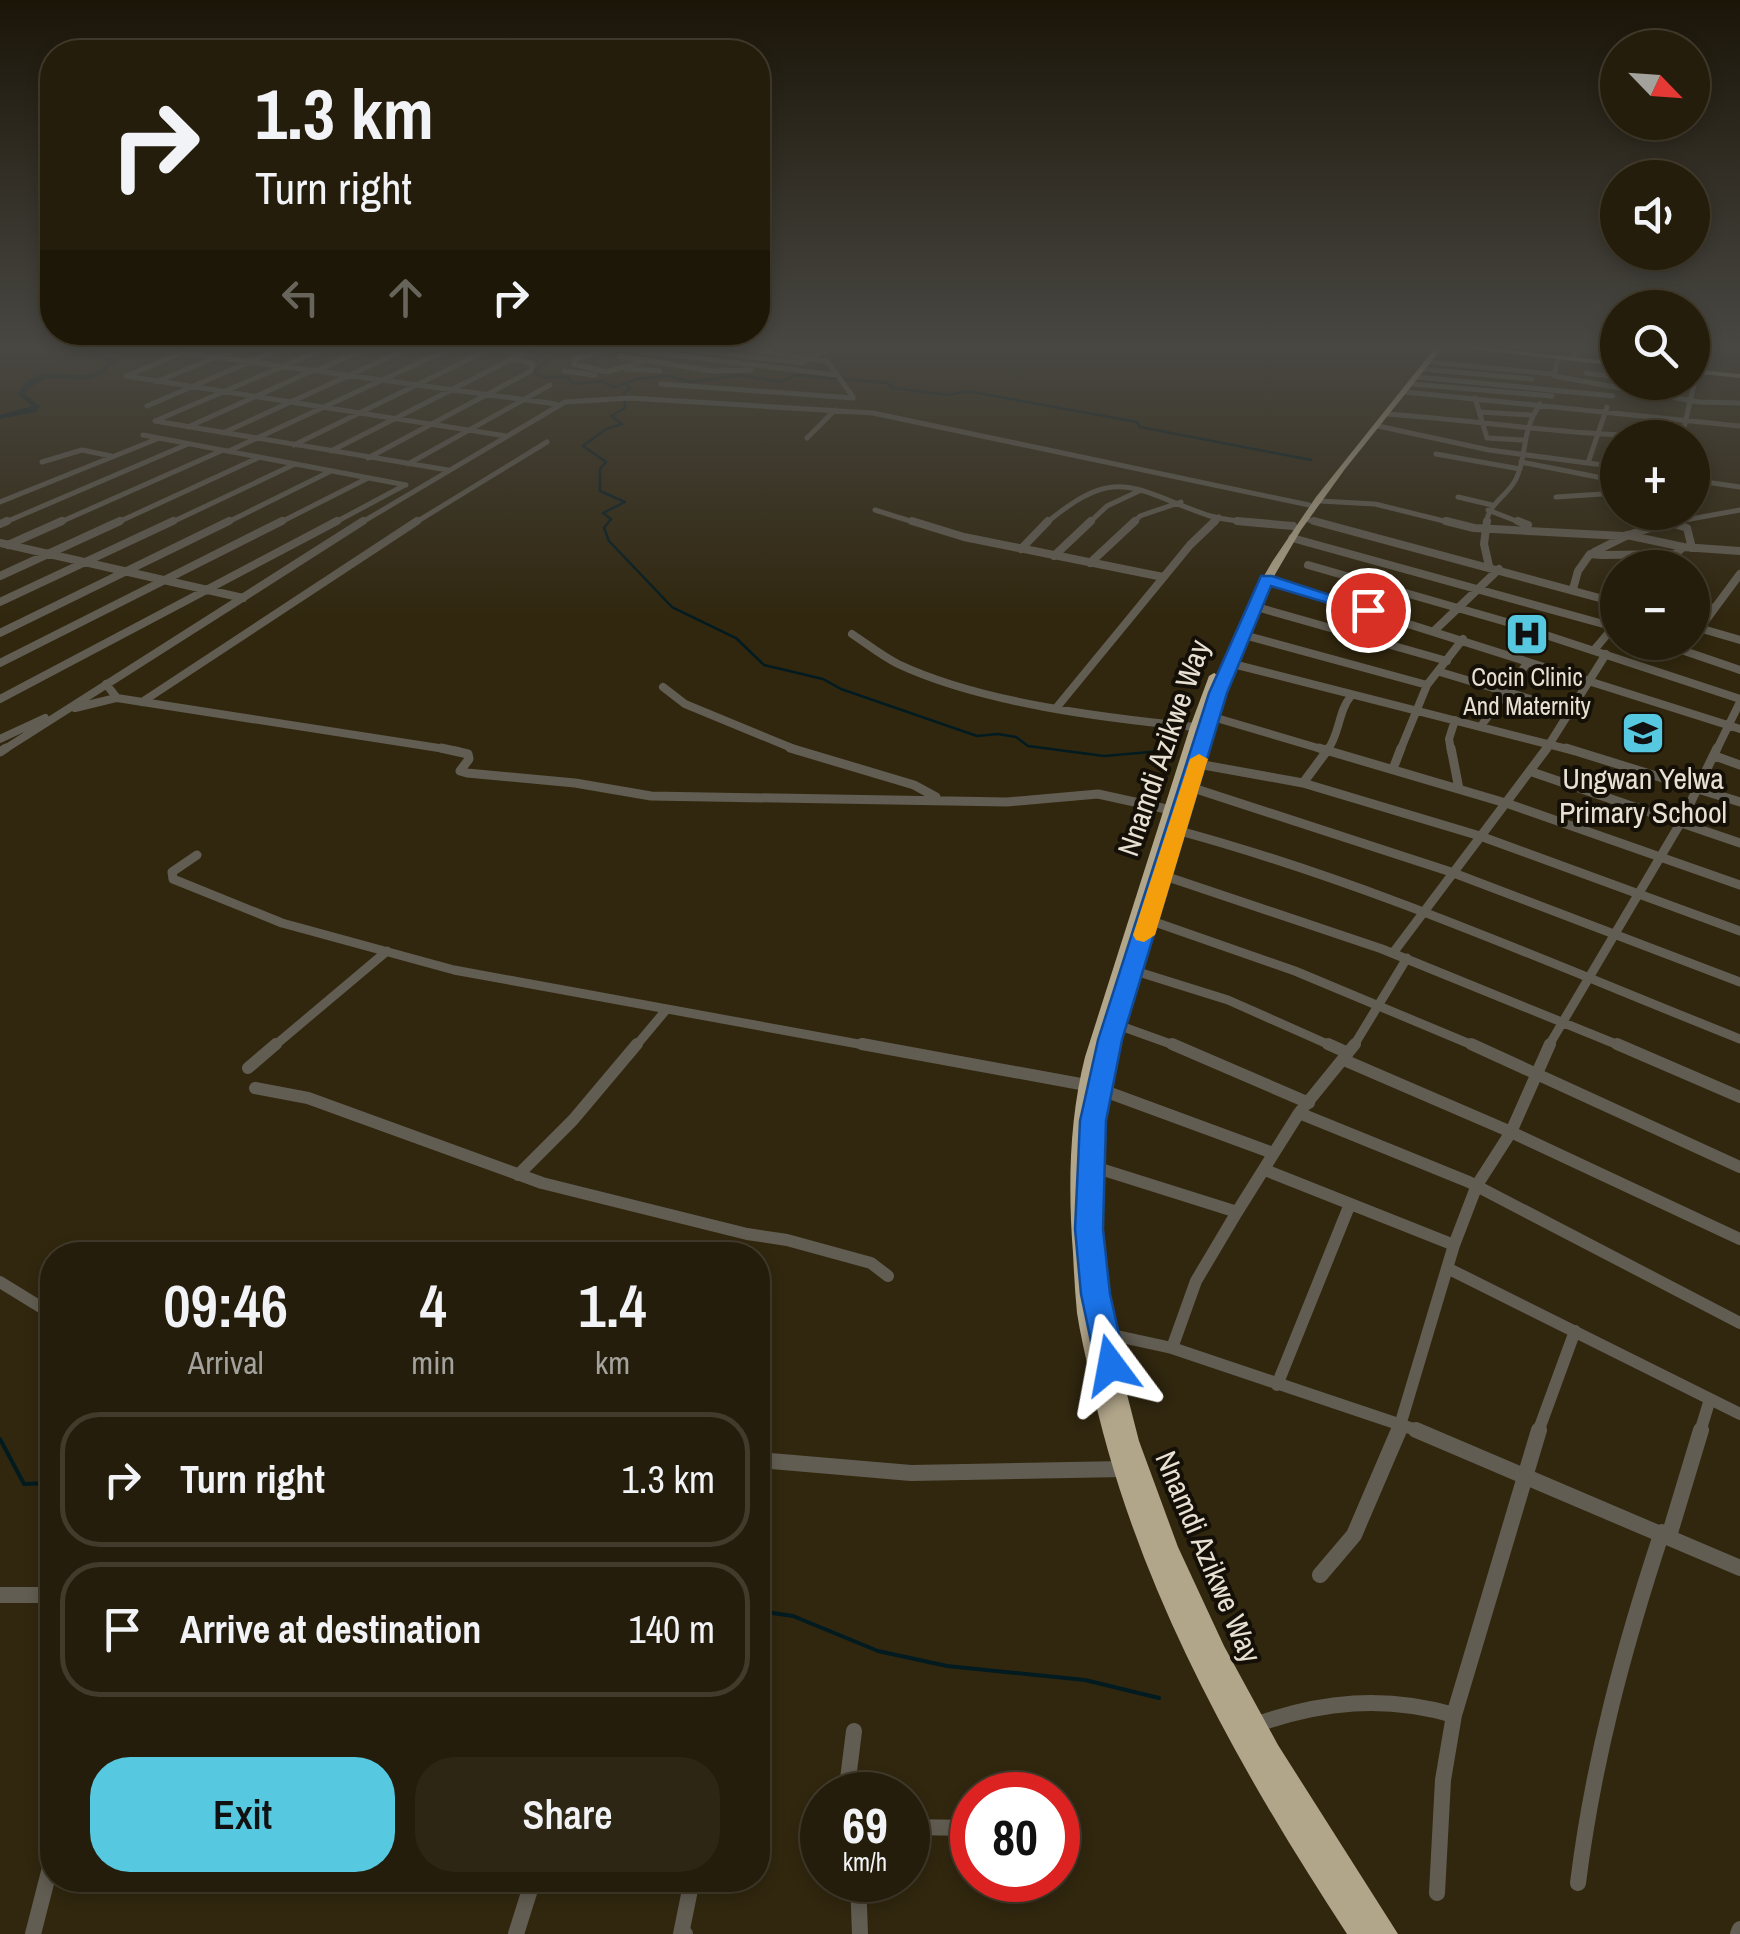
<!DOCTYPE html>
<meta charset="utf-8">
<style>
:root{--surface:#251d0b;--page:#2d2614;--text:#f1f3f6;--muted:#a3a29d;--line:#423b2c;--accent:#56c9e0}
body{margin:0;font-family:"Archivo Narrow",sans-serif;background:var(--page);color:var(--text);height:100vh;display:flex;flex-direction:column;font-size:38px;white-space:nowrap}
*{box-sizing:border-box;margin:0}
p{font-size:32px;color:var(--muted)}
.icon{flex:none;width:55px;height:55px;fill:none;stroke:currentColor;stroke-width:2;stroke-linecap:round;stroke-linejoin:round}
.map{position:relative;flex:1;overflow:hidden}
.side{position:absolute;left:40px;top:1242px;width:730px;height:650px;display:flex;flex-direction:column;background:var(--surface);border-radius:40px;box-shadow:0 5px 15px #0003,0 0 0 2px var(--line)}
.side>*{flex:none}
.top-card{position:absolute;left:40px;top:40px;width:730px;height:305px;border-radius:40px;box-shadow:0 5px 15px #0003,0 0 0 2px var(--line);background:#251d0b;color:var(--text);overflow:hidden}
.needle{width:65px;rotate:115deg}
.fabs{position:absolute;left:1600px;top:30px;display:grid;gap:20px}
.fabs a{display:grid;place-items:center;width:110px;height:110px;border-radius:50%;background:var(--surface);box-shadow:0 5px 15px #0003,0 0 0 2px var(--line);font-size:50px}
.speed{position:absolute;left:800px;top:1772px;display:flex;gap:20px;font-size:50px;font-weight:700;text-align:center}
.speed>*{display:grid;place-content:center;width:130px;height:130px;border-radius:50%;background:var(--surface);box-shadow:0 5px 15px #0003,0 0 0 2px var(--line);line-height:1}
.speed small{font-size:25px;font-weight:400}
.speed .limit{border:15px solid #d22;background:#fff;color:#111}
.pin{position:absolute;display:grid;place-items:center;width:85px;height:85px;color:#fff;margin:-42px;border:5px solid #fff;border-radius:50%;box-shadow:0 2px 10px #0007}
.me{position:absolute;width:110px;margin:-55px;rotate:347deg;stroke-linejoin:round;filter:drop-shadow(0 0 8px #0008)}
.turn{display:flex;align-items:center;gap:35px;height:210px;padding:0 50px;font-size:45px}
.turn .icon{width:130px;height:130px;stroke-width:2.5}
.turn b{display:block;font-size:70px;line-height:85px}
.lanes{display:flex;align-items:center;height:95px;padding:0 50px;background:#0003;justify-content:center;gap:50px;direction:ltr}
.lanes .off{opacity:.35}
.eta{display:flex;justify-content:space-evenly;align-items:center;height:170px;text-align:center}
.eta b{font-size:60px;font-weight:600;line-height:70px}
.primary-button{display:flex;gap:20px;margin-top:auto;padding:20px 50px}
.primary-button a{flex:1;height:115px;border-radius:40px;background:var(--accent);color:#111;font-size:40px;font-weight:600;line-height:115px;text-align:center}
.primary-button a+a{background:var(--page);color:var(--text)}
ul{padding:0;list-style:none}
li{display:flex;align-items:center;gap:30px;height:135px;margin:0 20px 15px;padding:0 30px;border:5px solid var(--line);border-radius:40px}
li div{flex:1}
li b{display:block;font-size:38px}
li em{font-style:normal}
.map>svg:first-child{display:block}
.lines{fill:none;stroke-linecap:round;stroke-linejoin:round}
.stream-far1{stroke:#021b20;stroke-width:2.5}
.stream{stroke:#021b20;stroke-width:4}
.river{fill:#021b20;fill-rule:evenodd}
.minor-far4{stroke:#625d52;stroke-width:5}
.minor-far3{stroke:#625d52;stroke-width:8}
.minor-far2{stroke:#625d52;stroke-width:9}
.minor-far1{stroke:#625d52;stroke-width:12}
.minor{stroke:#625d52;stroke-width:16}
.major{fill:#9a907a;fill-rule:evenodd}
.highway{fill:#b1a58a;fill-rule:evenodd}
.route{fill:#1a73e8;stroke:#114b97;stroke-width:2.5}
.slow{fill:#f59e0b}
.labels{text-anchor:middle;stroke-width:8;stroke-linejoin:round;paint-order:stroke}
.far-poi-label{font-size:25px;fill:#e8e1d3;stroke:#151007}
.street-label{font-size:30px;fill:#e8e1d3;stroke:#151007}
.poi-label{font-size:30px;fill:#e8e1d3;stroke:#151007}
</style>
<div class="map">
<svg width="1740" height="1934" viewBox="0 0 1740 1934">
<rect width="100%" height="100%" fill="#31270f"/>
<g class="lines">
<path class="stream-far1" d="M532,348l15,12 -13,12 7,5h26l7,7 26,-3 14,6 23,-8 32,-3 22,6 49,-7 41,7 14,-7 93,8 6,5 54,7 19,-4 170,31 3,5 171,33
M627,385l4,3 -7,5 1,15 -14,8 11,8 -16,5 -23,17 23,16 -6,7v22l25,11 -22,11 8,6 -7,9 5,13 63,66 64,31 28,27 59,14 18,10 136,47 21,-2 18,3 12,9 76,10 58,-5"/>
<path class="stream" d="M0,1439l24,45 28,-1
M758,1611l35,5 85,35 69,15 138,14 74,18"/>
<path class="river" d="M83,348h9l24,13c-31,40 -63,-3 -91,33l15,12 -4,6 -36,7v-4l32,-9 -15,-12c4,-4 7,-10 11,-13 26,-21 57,10 81,-19z"/>
<path class="minor-far4" d="M326,348l-171,73 293,49
M489,348l33,5
M619,348l217,27
M676,348l127,15 26,-15
M741,348l87,14 25,35
M806,348l20,3
M164,350l392,54
M620,356l92,15 39,-1
M1558,357l-4,19 66,12
M1574,357l4,-9
M574,359l39,-11
M1428,362l124,12
M574,364l32,8 35,-10
M626,369l34,2
M1423,369l109,10
M318,370l49,-22
M564,371l31,4
M1586,373l32,4
M126,376l380,60
M127,376l54,-23
M1417,377l196,19
M156,382l82,-34
M661,384l192,14
M1411,384l141,12
M1620,388l79,14 41,1
M1405,392l335,34
M1475,398l12,40 35,2
M147,406l135,-58
M1479,412l53,3
M1387,414c98,7 198,24 295,22l15,-64
M1378,426l111,24 129,17
M188,427l126,-57
M223,433l186,-85
M143,435l263,50
M807,438l28,-28
M294,445l198,-97
M229,451l222,-103
M331,451l191,-97
M1436,454l84,15
M368,458l163,-87 2,-7 -20,-5
M42,462l40,-12 29,6
M1521,462l97,19
M1588,463l19,-56
M408,464l142,-79
M1692,480l48,7
M1458,497l34,8
M1556,497l62,-4
M1320,501l55,3 81,20
M0,502l157,-63
M875,510l45,14
M1488,510l36,14
M1306,519l17,5
M1,524l187,-80
M56,524l165,-73
M114,524l146,-67
M168,524l127,-60
M224,524l107,-53
M277,524l91,-46
M332,524l73,-39
M359,524l206,-122 65,-4 243,15 436,92
M413,524l134,-82
M1045,524c72,-60 85,-36 162,-9 19,6 40,7 61,9
M1088,524l19,-18 32,-15
M1132,524l8,-8 41,-14
M1212,524l7,-7
M1486,524c3,-22 21,-27 30,-45 12,-25 4,-45 24,-75
M1663,524l77,-14"/>
<path class="minor-far3" d="M912,521l52,16 199,40
M1237,521l56,5
M1314,521l304,82
M1446,521l28,7 149,8
M1487,521l-3,23 5,22
M1518,521l10,4
M0,524l7,-3
M1675,524l12,4 5,20
M1627,535l56,12 57,4
M1292,538l326,90
M0,543l243,55
M8,545l54,-24
M1021,549l27,-28
M1602,555l74,-1 7,-7
M1054,556l37,-35
M1090,563l45,-42
M1308,565l195,56 237,78
M0,576l120,-55
M1266,579l474,150
M1573,589l5,-18 12,-17 12,1 -8,-3 34,-17 45,-14
M0,602l173,-81
M1692,604l22,4
M1253,606l194,55
M1692,626l48,14
M1700,628l40,-54
M1435,630l64,-61
M0,633l229,-112
M852,634c15,10 30,22 46,30 83,39 206,54 297,63
M1240,634l187,51
M1658,642l82,28
M1594,650l22,-26
M0,663l282,-142
M1229,663l346,88
M1440,672l130,39
M106,684l11,14 341,53
M663,687l22,17 114,47
M0,699l337,-178
M142,702l275,-181
M1057,707l133,-162 25,-24
M75,708l41,-10
M1213,717l115,34
M1481,726l47,-64
M0,739l45,-21
M2,751l361,-230
M1327,751c13,-17 11,-40 24,-55
M1400,751l27,-66 36,-46
M1451,751l-2,-12 6,-19
M1545,751l61,-97
M1716,751l24,-49"/>
<path class="minor-far2" d="M441,748l27,6 1,5 -9,12 7,2 108,10 76,13 356,6 91,-8 73,16
M790,748l124,37 22,12
M1319,748l190,56 231,81
M1451,748l8,41
M1566,748l174,54
M0,752l6,-4
M1715,756l25,9
M1198,764l105,19 177,53 260,95
M1393,769l8,-21
M1532,772l208,71
M1303,783l26,-35
M1190,787l261,85 289,110
M1176,830c193,52 378,135 564,209
M197,855l-25,17 1,7 109,44 172,47 421,77
M1162,875l220,74 241,98
M1149,920l146,51 182,76
M1393,953l154,-205
M1132,970l96,30 106,47
M1115,1024l64,23
M273,1047l114,-96
M635,1047l31,-37
M1353,1047l54,-89
M1548,1047l133,-225 36,-74"/>
<path class="minor-far1" d="M862,1044l224,41
M1172,1044l137,59
M1328,1044l20,9
M1471,1044l269,123
M1617,1044l123,53
M1344,1060l167,72 229,107
M248,1068l28,-24
M255,1088l53,10 234,85 205,51 40,6 84,23 17,13
M1099,1089l174,64
M1299,1113l170,69 271,141
M1091,1166l146,46
M1265,1170l189,75
M518,1175l55,-55 64,-76
M1449,1269l291,145
M0,1282l52,32
M1103,1333l69,15 250,84
M1172,1348l24,-67 41,-69 62,-99 56,-69
M1277,1385l73,-181
M1398,1432l56,-187 23,-60 34,-53 39,-88
M1538,1432l37,-101
M1700,1432l10,-33"/>
<path class="minor" d="M1416,1430l324,138
M758,1460l153,13 213,-4
M1669,1536l32,-106
M1320,1575l34,-40 45,-105
M0,1595h52
M1255,1725c67,-24 130,-30 199,-10
M846,1795l8,-64
M908,1827l64,1
M858,1880l2,54
M1578,1883c15,-121 46,-236 84,-351
M1437,1893l6,-113 11,-65 85,-285
M33,1934l19,-74
M516,1934l17,-54
M685,1934h-4l11,-54
M1738,1934l2,-5"/>
<path class="major" d="M1429,348h7l-3,2z
M1465,348h21l132,14v4z
M1692,369l48,5v4l-48,-5z"/>
<path class="highway" d="M1435,348h7l-97,121 -44,61 -38,65 -20,45 -131,421 -11,58 -4,106 14,107 28,109 39,106 46,99 54,99 120,189h-51c-113,-173 -216,-356 -258,-561 -4,-20 -9,-40 -12,-60 -2,-20 -3,-40 -4,-60 -5,-64 -4,-133 12,-196l105,-330 19,-51 5,-3 5,3 -19,51 -32,111 54,-168 31,-75 19,-33 44,-65z"/>
</g>
<linearGradient id="sky" x2="0" y2="1"><stop stop-color="#1b1508"/><stop offset="0.56" stop-color="#484742"/><stop offset="1" stop-color="#484742" stop-opacity="0"/></linearGradient>
<rect width="1740" height="619" fill="url(#sky)"/>
<path class="route" d="M1261,576h11l104,34 -8,5 -97,-29 -44,107 -105,347 -16,81 -3,108 7,65 16,71 -5,9 -10,4 -11,-4 -4,-9 -15,-71 -6,-65 5,-108 18,-81 111,-347z"/>
<path class="slow" d="M1199,754l9,5 -53,176 -11,7 -8,-2 -3,-5 57,-176z"/>
<defs>
<g id="hospital-square" transform="scale(2.25)"><rect x="-9" y="-9" width="18" height="18" rx="4" fill="#56c9e0" stroke="#151007"/><path d="M-5-5h3v3.5h4V-5h3V5h-3V1.5h-4V5h-3Z" fill="#111"/></g>
<g id="school-square" transform="scale(2.25)"><rect x="-9" y="-9" width="18" height="18" rx="4" fill="#56c9e0" stroke="#151007"/><path d="M0-5L7-2L0 1L-7-2ZM-4 1L0 2.5L4 1V4Q0 6-4 4Z" fill="#111"/></g>
</defs>
<g fill-rule="evenodd">
<use href="#hospital-square" x="1527" y="634"/>
<use href="#school-square" x="1643" y="733"/>
</g>
<g class="labels">
<g class="far-poi-label">
<text x="1527" y="686">Cocin Clinic<tspan x="1527" dy="29">And Maternity</tspan></text>
</g>
<g class="street-label">
<text transform="translate(1164 748) rotate(-71)" y="10">Nnamdi Azikwe Way</text>
<text transform="translate(1208 1557) rotate(67)" y="10">Nnamdi Azikwe Way</text>
</g>
<g class="poi-label">
<text x="1643" y="789">Ungwan Yelwa<tspan x="1643" dy="34">Primary School</tspan></text>
</g>
</g>
</svg>
<div class="fabs">
<a><svg class="needle" viewBox="-14 -14 28 28"><path d="M0-13l5 13h-10z" fill="#e53935"/><path d="M0 13l5-13h-10z" fill="#a3a29d"/></svg></a>
<a><svg class="icon" aria-label="sound" viewBox="0 0 24 24"><path d="M4 9h4l5-4v14l-5-4H4zM17 9q2 3 0 6"/></svg></a>
<a><svg class="icon" aria-label="search" viewBox="0 0 24 24"><circle cx="10" cy="10" r="6"/><path d="M15 15l6 6"/></svg></a>
<a>+</a>
<a>−</a>
</div>
<div class="speed"><div>69<small>km/h</small></div><div class="limit">80</div></div>
<div class="pin" style="left:1368px;top:610px;background:#d93025"><svg class="icon" aria-label="arrive" viewBox="0 0 24 24"><path d="M6 21V4h12l-3 4 3 4H6"/></svg></div>
<svg class="me" style="left:1111px;top:1365px" viewBox="-20 -20 40 40"><path d="M0-17L14 15 0 8-14 15z" fill="#1a73e8" stroke="#fff" stroke-width="4"/></svg>
<div class="top-card">
<div class="turn"><svg class="icon" aria-label="right" viewBox="0 0 24 24"><path d="M7 20v-9h11M14 6l5 5-5 5"/></svg><div><b>1.3 km</b>Turn right</div></div>
<div class="lanes"><svg class="icon off" aria-label="left" viewBox="0 0 24 24"><path d="M17 20v-9H6M10 6l-5 5 5 5"/></svg><svg class="icon off" aria-label="ahead" viewBox="0 0 24 24"><path d="M12 20V5M6 11l6-6 6 6"/></svg><svg class="icon" aria-label="right" viewBox="0 0 24 24"><path d="M7 20v-9h11M14 6l5 5-5 5"/></svg></div>
</div>
<section class="side">
<div class="eta">
<div><b>09:46</b><p>Arrival</p></div>
<div><b>4</b><p>min</p></div>
<div><b>1.4</b><p>km</p></div>
</div>
<ul>
<li><svg class="icon" aria-label="right" viewBox="0 0 24 24"><path d="M7 20v-9h11M14 6l5 5-5 5"/></svg><div><b>Turn right</b></div><em>1.3 km</em></li>
<li><svg class="icon" aria-label="arrive" viewBox="0 0 24 24"><path d="M6 21V4h12l-3 4 3 4H6"/></svg><div><b>Arrive at destination</b></div><em>140 m</em></li>
</ul>
<div class="primary-button"><a>Exit</a><a>Share</a></div>
</section>
</div>
